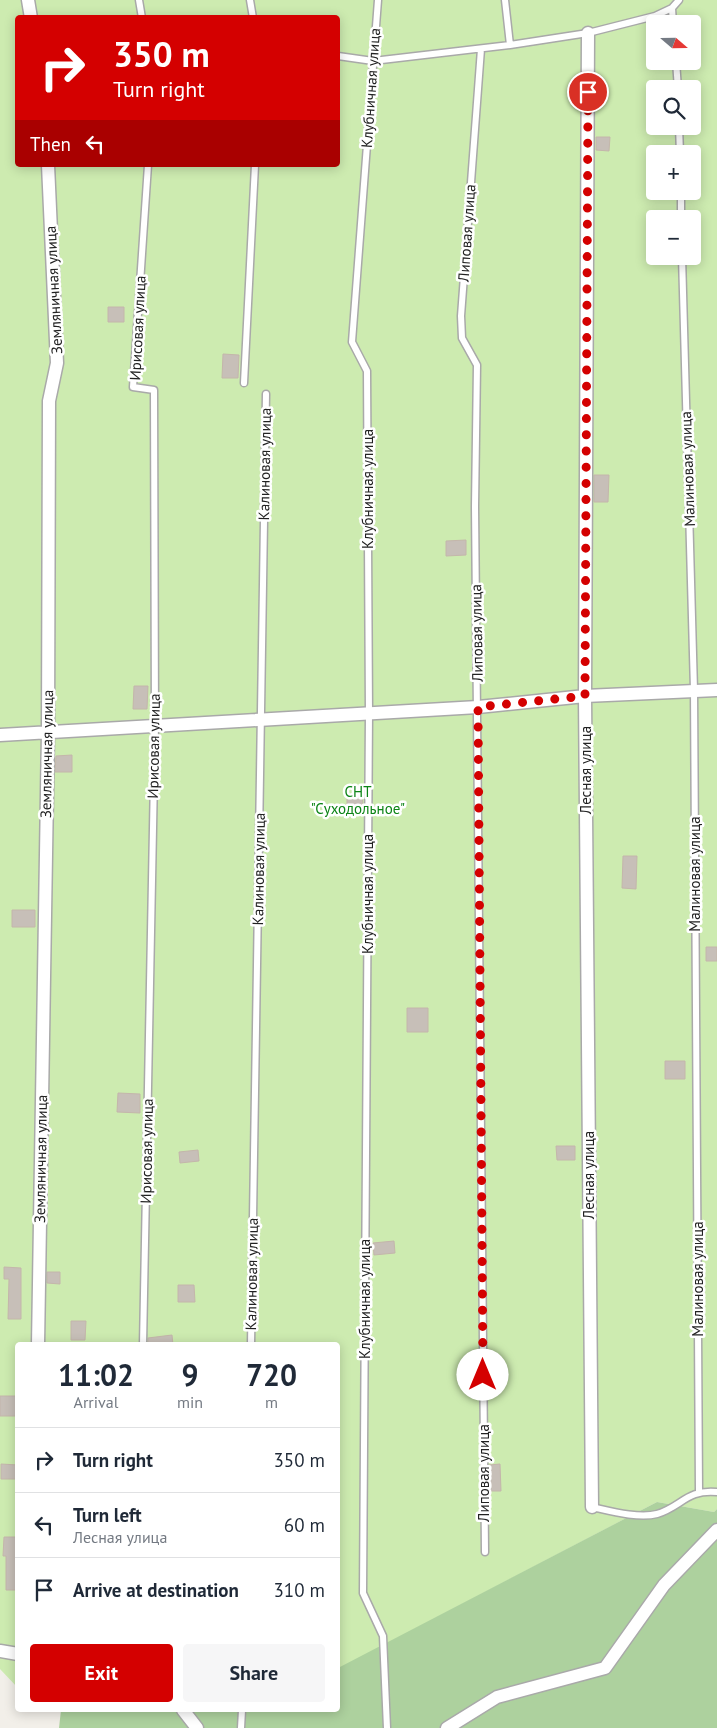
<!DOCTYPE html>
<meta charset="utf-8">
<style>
:root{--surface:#fff;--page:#f6f6f7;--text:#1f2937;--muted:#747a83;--line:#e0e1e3;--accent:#d40000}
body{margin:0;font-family:"PT Sans",sans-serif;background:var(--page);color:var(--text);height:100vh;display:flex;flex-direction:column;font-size:19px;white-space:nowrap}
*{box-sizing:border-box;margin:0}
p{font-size:16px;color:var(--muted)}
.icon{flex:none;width:28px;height:28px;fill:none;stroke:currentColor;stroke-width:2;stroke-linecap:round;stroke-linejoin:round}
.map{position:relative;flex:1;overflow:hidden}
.sheet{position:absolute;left:15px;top:1342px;width:325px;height:370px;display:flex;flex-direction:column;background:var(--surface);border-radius:5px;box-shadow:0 2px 12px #0003}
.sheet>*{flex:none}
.guide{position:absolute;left:15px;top:15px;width:325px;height:152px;border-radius:5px;box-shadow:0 2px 12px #0003;background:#d40000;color:#fff;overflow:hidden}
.needle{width:32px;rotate:110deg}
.controls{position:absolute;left:646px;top:15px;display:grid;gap:10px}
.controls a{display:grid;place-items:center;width:55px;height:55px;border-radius:5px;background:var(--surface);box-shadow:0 2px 12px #0003;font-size:25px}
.pin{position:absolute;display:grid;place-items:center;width:42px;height:42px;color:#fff;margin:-21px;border:2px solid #fff;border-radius:50%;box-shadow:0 1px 5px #0007}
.me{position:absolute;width:55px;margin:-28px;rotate:0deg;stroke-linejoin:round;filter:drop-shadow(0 0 4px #0008)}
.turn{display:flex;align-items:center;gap:18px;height:105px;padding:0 15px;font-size:22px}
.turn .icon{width:65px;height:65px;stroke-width:2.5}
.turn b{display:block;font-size:35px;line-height:42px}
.then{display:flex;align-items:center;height:48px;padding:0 15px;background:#0003;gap:10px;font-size:19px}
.eta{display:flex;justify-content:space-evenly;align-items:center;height:85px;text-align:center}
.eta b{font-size:30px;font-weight:800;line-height:35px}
.button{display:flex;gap:10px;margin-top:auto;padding:10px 15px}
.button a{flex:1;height:58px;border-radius:5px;background:var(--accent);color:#fff;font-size:20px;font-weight:800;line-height:58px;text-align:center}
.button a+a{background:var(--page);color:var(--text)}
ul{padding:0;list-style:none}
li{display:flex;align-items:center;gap:15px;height:65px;padding:0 15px;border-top:1px solid var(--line)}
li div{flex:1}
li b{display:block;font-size:19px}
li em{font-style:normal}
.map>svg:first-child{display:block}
.grass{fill:#cdebb0;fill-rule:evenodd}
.forest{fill:#add19e}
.building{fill:#c7bfb8;stroke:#c4b6ab}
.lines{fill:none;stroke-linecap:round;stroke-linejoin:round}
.service-casing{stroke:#a9a9a9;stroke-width:9}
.minor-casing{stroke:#a9a9a9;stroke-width:15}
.service{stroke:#fff;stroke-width:6}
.minor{stroke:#fff;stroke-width:12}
.route{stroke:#d40000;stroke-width:9;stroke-dasharray:0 16.2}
.labels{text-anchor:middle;stroke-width:5;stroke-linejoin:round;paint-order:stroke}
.street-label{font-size:15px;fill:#222;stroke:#fff}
.park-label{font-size:15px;fill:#0c8416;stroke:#fff}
</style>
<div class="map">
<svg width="717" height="1728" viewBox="0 0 717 1728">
<rect width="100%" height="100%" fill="#f2efe9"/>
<path class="grass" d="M0,0h717v1509l-3,3 -57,-10 -315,165 -4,1v-323h-320l-1,342 -17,-18zM18,18h320v147h-320zM655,24h37v37h-37zM655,89h37v37h-37zM655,154h37v37h-37zM655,219h37v37h-37z"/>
<path class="forest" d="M657,1502l57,10 3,-3v219h-658l2,-18h277v-42z"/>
<path class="building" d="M596,137h14l-1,14 -13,-1z
M108,307h16v15h-16z
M223,354l16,1 -1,23h-16z
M594,475h15l-1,27h-14z
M466,540v15l-20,1v-15z
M134,686h14l-1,23h-14z
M72,755v17h-17l1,-16z
M362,793l1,14 -16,1v-14z
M623,856h14l-1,33 -14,-1z
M12,910h23v17h-23z
M706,947h11v14h-11z
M407,1008h21v24h-21z
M665,1061h20v18h-20z
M118,1093l22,1v19l-23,-1z
M556,1146h19v14h-18z
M198,1150l1,11 -19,2 -1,-11z
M394,1241l1,12 -21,2 -1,-12z
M4,1267l17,1v51h-13l1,-40h-5z
M47,1272h13v12l-13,-1z
M178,1285h16l1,17h-17z
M71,1321h15l-1,19h-14z
M172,1335l1,10h-25v-7z
M0,1396h18v20h-18z
M1,1464l17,1v14h-17z
M500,1464l1,27h-12v-26z
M4,1537h14v53h-12v-34h-3z"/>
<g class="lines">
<g class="service-casing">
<path id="service" d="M139,0l3,18
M250,0l3,18
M378,0l-26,342 15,29 2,342 -6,880 20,43 4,92
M505,0l5,45
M673,24l-1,-16 7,-8
M481,49l-20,267 1,22 15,27 -2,141 10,1046
M338,56l35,5 137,-16 78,-12 67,-17 17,-8
M676,61l2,28
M679,126l1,28
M681,191v28
M682,256l12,434 5,801
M244,383l11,-218
M143,1345l12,-620 -1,-335 -21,-3 15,-222
M251,1345l15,-951
M592,1507c18,4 47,12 65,7 24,-7 30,-25 60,-22
M241,1728l1,-18"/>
</g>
<g class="minor-casing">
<path id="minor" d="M28,0l3,18
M588,33l-3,663 7,811
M0,735l478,-28 107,-11 132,-6
M38,1345l10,-613 1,-331 8,-38 -9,-198
M0,1651l18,3
M183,1710l14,18
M447,1728l50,-31 108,-29 59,-83 53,-55"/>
</g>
<use href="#service" class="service"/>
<use href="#minor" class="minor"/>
</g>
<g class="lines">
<path class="route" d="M483,1375l-5,-668 107,-11 3,-604"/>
</g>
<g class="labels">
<g class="street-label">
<text transform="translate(371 88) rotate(-86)" y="5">Клубничная улица</text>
<text transform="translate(467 233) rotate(-86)" y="5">Липовая улица</text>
<text transform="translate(54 290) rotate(-93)" y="5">Земляничная улица</text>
<text transform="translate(138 328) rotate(-87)" y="5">Ирисовая улица</text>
<text transform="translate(265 464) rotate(-89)" y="5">Калиновая улица</text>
<text transform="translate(688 469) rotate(-92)" y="5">Малиновая улица</text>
<text transform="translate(368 489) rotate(-90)" y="5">Клубничная улица</text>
<text transform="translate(477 633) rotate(-91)" y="5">Липовая улица</text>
<text transform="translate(154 746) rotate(-89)" y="5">Ирисовая улица</text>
<text transform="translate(47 754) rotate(-89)" y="5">Земляничная улица</text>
<text transform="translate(586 770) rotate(-90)" y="5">Лесная улица</text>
<text transform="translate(259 869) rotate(-89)" y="5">Калиновая улица</text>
<text transform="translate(695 874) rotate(-90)" y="5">Малиновая улица</text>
<text transform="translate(368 894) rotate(-90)" y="5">Клубничная улица</text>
<text transform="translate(147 1151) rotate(-89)" y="5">Ирисовая улица</text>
<text transform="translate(41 1159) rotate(-89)" y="5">Земляничная улица</text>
<text transform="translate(589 1175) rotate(-90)" y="5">Лесная улица</text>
<text transform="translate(252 1274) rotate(-89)" y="5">Калиновая улица</text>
<text transform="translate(698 1279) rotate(-90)" y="5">Малиновая улица</text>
<text transform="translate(365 1299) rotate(-90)" y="5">Клубничная улица</text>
<text transform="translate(484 1473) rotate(-90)" y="5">Липовая улица</text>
</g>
<g class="park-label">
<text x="358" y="797">СНТ<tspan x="358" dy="17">"Суходольное"</tspan></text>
</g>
</g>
</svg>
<div class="controls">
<a><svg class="needle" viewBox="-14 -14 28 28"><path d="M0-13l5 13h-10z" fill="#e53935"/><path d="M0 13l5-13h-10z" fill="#747a83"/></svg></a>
<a><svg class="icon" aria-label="search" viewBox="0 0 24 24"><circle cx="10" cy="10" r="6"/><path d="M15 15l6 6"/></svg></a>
<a>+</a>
<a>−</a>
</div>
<div class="pin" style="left:588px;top:92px;background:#d93025"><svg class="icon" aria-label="arrive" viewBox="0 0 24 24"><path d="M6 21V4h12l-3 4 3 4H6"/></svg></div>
<svg class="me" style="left:483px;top:1375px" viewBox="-20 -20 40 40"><circle r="19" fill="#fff"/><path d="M0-13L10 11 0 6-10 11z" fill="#d40000"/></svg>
<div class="guide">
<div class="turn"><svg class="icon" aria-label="right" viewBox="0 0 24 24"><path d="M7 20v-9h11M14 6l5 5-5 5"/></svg><div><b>350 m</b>Turn right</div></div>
<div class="then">Then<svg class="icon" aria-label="left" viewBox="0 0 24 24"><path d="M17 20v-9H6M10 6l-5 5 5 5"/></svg></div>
</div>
<section class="sheet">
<div class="eta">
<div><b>11:02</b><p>Arrival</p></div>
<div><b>9</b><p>min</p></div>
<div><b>720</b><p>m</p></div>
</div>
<ul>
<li><svg class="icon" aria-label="right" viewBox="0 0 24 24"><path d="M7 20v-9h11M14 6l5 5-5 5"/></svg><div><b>Turn right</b></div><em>350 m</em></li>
<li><svg class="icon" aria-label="left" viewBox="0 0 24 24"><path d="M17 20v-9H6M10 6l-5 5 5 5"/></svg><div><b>Turn left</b><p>Лесная улица</p></div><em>60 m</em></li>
<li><svg class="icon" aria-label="arrive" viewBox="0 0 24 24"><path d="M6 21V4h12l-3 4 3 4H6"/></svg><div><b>Arrive at destination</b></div><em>310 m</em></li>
</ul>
<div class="button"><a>Exit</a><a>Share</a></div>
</section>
</div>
